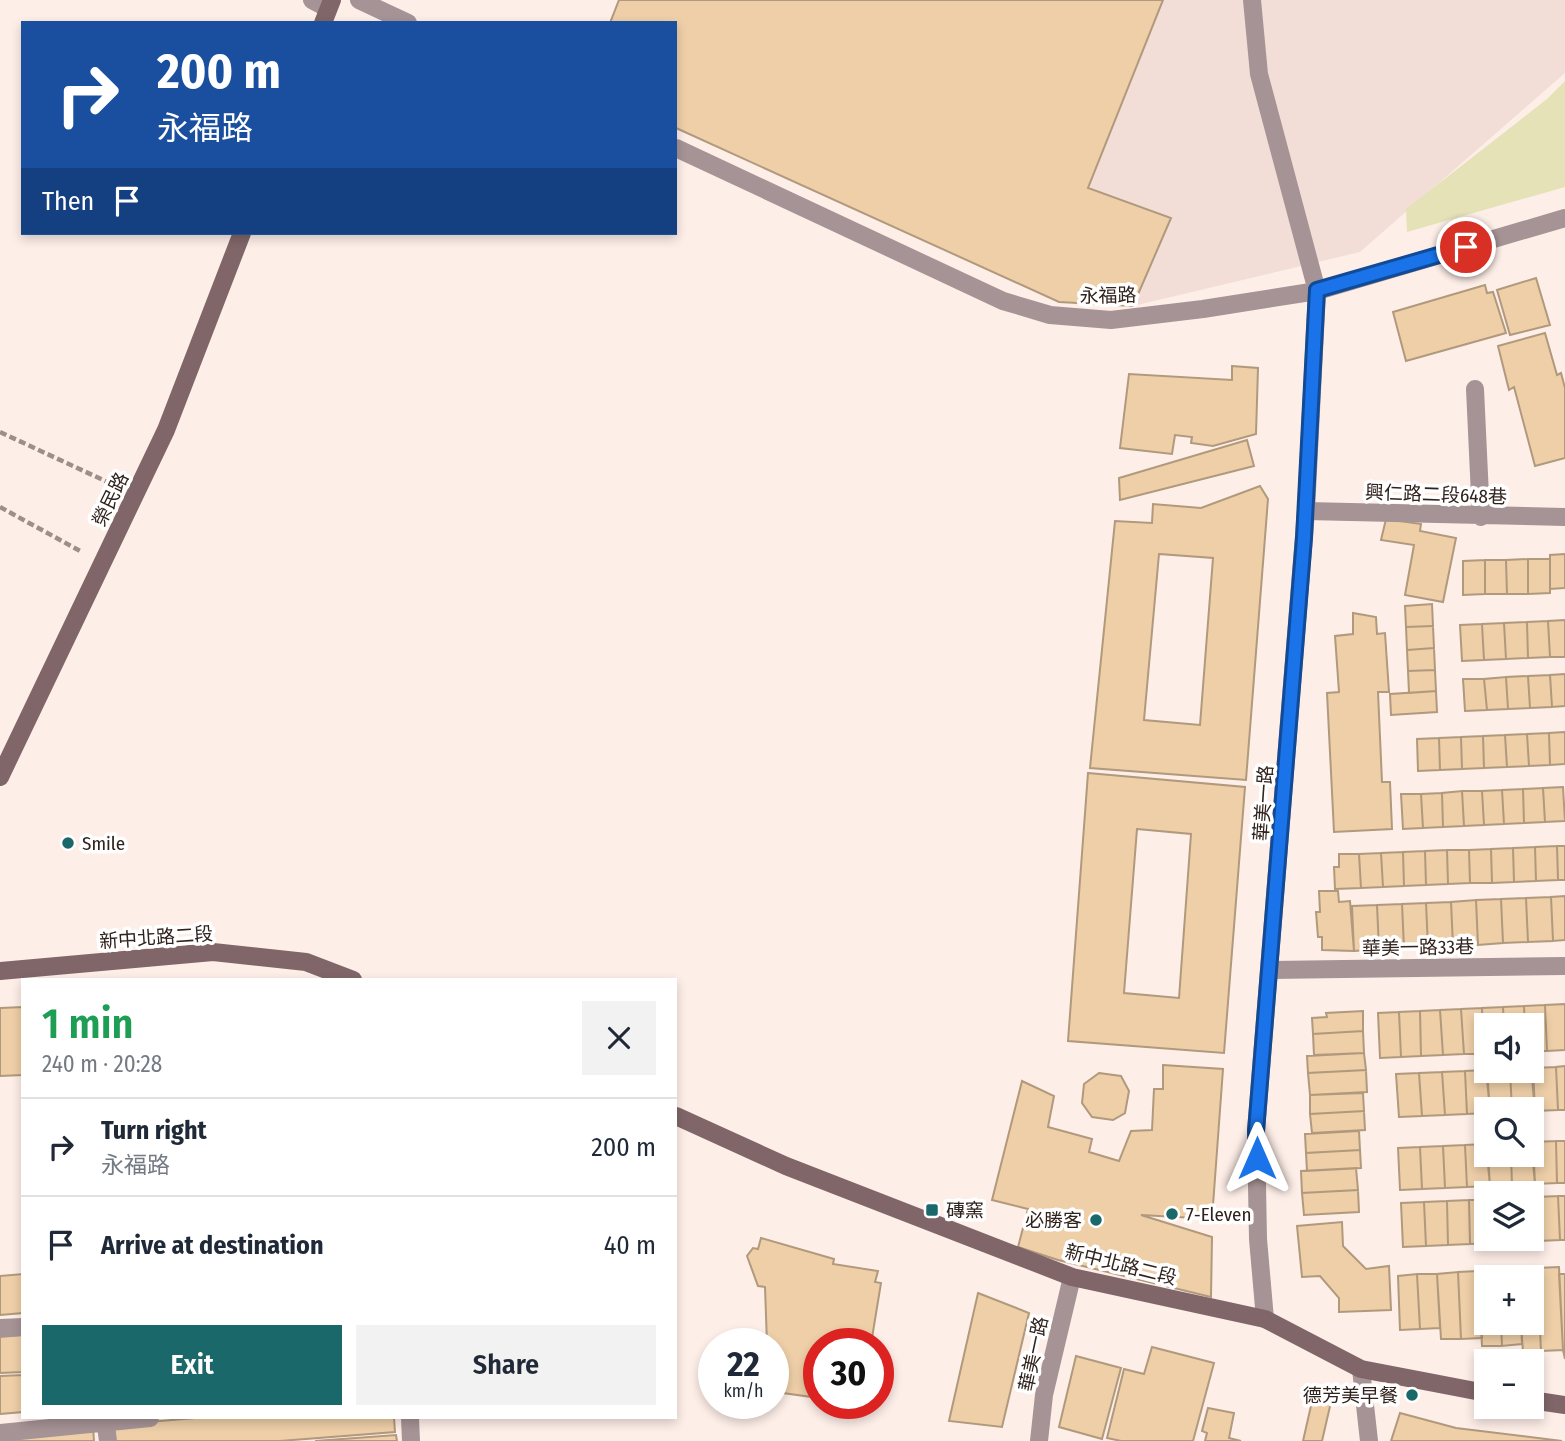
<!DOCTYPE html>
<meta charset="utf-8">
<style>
:root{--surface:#fff;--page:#f2f2f3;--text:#1f2937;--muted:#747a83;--line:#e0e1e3;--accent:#1b686a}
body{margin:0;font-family:"Fira Sans Condensed","Noto Sans TC",sans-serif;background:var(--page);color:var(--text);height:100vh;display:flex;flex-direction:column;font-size:26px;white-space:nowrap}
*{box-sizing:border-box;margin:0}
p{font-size:23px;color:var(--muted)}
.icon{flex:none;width:38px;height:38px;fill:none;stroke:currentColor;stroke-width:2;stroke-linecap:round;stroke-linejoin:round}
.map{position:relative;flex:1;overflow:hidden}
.panel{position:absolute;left:21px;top:978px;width:656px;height:441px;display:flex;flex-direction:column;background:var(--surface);border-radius:0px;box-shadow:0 4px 10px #0003}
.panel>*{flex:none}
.hud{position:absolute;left:21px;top:21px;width:656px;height:214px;border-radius:0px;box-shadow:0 4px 10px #0003;background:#1a4fa0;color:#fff;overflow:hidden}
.fabs{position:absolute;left:1474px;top:1013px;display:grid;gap:14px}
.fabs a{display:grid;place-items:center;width:70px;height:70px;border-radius:0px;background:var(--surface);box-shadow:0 4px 10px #0003;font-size:35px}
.speed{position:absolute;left:698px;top:1328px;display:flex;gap:14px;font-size:35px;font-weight:700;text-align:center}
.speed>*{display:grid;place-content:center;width:91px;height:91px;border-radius:50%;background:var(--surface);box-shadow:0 4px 10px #0003;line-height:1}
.speed small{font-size:18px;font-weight:400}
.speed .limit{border:10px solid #d22;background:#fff;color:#111}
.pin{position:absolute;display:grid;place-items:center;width:60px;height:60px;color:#fff;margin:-30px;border:4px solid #fff;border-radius:50%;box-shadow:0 2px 7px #0007}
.me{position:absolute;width:77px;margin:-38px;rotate:0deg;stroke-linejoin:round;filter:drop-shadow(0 0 5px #0008)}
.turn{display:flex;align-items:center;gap:24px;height:147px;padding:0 21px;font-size:32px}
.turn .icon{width:91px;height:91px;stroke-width:2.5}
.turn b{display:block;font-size:49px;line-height:60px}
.then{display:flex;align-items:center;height:66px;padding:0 21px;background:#0003;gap:14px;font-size:26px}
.round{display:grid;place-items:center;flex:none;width:74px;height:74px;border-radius:0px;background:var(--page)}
.headline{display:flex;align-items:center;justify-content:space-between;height:119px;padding:0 21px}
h1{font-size:42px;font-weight:600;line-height:52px;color:#1e9e55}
.primary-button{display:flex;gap:14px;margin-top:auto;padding:14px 21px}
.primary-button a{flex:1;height:80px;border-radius:0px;background:var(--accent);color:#fff;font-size:28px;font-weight:600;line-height:80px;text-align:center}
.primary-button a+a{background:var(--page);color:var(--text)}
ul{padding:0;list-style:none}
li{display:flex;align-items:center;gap:21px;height:98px;padding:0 21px;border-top:2px solid var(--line)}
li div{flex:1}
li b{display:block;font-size:26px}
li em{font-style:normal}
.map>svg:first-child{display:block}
.built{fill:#f2ded7}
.green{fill:#e5e2b7}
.building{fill:#eecfa8;stroke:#b0997c;stroke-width:2;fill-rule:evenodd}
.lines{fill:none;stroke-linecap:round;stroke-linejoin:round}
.path{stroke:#9d8e88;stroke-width:4.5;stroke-dasharray:7 3.5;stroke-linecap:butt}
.lane{stroke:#a69395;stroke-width:18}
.street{stroke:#a69395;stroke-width:18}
.secondary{stroke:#806669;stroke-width:18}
.route-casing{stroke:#114b97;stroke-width:18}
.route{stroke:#1a73e8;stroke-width:12}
.poi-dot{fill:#1b686a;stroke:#fff;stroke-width:2.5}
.labels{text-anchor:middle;stroke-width:7;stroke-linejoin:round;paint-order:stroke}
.street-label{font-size:19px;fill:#30221c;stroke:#fff}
.poi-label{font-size:19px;fill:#30221c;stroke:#fff;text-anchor:start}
</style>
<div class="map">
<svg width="1565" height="1441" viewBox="0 0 1565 1441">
<rect width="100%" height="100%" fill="#feeee8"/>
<path class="built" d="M619,0h946v73l-205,179 -227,54 -74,-4 -383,-174v-105z"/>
<path class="green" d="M1565,81v106l-158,45 -1,-23 141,-110z"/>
<path class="building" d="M619,0h544l-75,188 83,30 -38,88 -74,-4 -383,-174v-105h-66z
M1536,278l14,47 -40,10 -13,-45z
M1485,285l2,8 6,-1 13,41 -100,28 -13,-49z
M1545,333l12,42 4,-2 4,15v70l-30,8 -21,-79 -5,3 -11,-44z
M1232,366l26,2 -2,66 -43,12 -22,-3 1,-6 -17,-2 -3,19 -52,-6 9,-74 103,6z
M1247,440l7,26 -134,34 -1,-22z
M1260,486l8,13 -22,281 -156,-12 25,-247 37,2 1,-19 48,4zM1159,554l54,4 -13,167 -56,-5z
M1386,519l35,5 -1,7 36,7 -13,64 -38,-7 9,-50 -33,-5z
M1565,554v34l-15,1v-34z
M1528,559h22v34l-22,1z
M1528,559v35h-21l-1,-34z
M1485,560v34l-22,1v-34z
M1485,560h21l1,34h-22z
M1432,604l1,22 -27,1 -1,-21z
M1353,613l23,4 1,17 8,-1 4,59h-11l4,90h8l2,47 -58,3 -7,-139 12,-1 -4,-56 18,-2z
M1565,620v37h-15l-2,-36z
M1548,621l2,36 -22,1 -1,-36z
M1527,622l1,36 -22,1 -2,-36z
M1504,623l2,36 -22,1 -2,-36z
M1482,624l2,36 -22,1 -2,-36z
M1433,626l1,22 -27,2 -1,-23z
M1434,648l1,22 -27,1 -1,-21z
M1435,670l1,21 -27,2 -1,-22z
M1565,674v32l-13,1 -2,-32z
M1550,675l2,32 -22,1 -2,-32z
M1528,676l2,32 -22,1 -2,-32z
M1506,677l2,32 -21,1 -3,-31z
M1463,679h21l3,31 -22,1z
M1436,691l1,21 -46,3 -1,-21z
M1565,732v32l-15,1 -1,-32z
M1549,733l1,32 -21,1 -2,-32z
M1527,734l2,32 -22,1 -2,-32z
M1505,735l2,32 -23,1 -1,-32z
M1483,736l1,32 -22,1 -1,-32z
M1461,737l1,32 -22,1 -1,-32z
M1439,738l1,32 -22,1 -1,-32z
M1088,773l157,14 -21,266 -156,-12zM1137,829l54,5 -12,164 -55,-5z
M1563,787l2,34 -20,1 -2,-34z
M1543,788l2,34 -21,1 -1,-34z
M1523,789l1,34 -20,1 -2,-34z
M1502,790l2,34 -20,1 -2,-34z
M1462,791l2,35 -21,1 -1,-34z
M1462,791h20l2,34 -20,1z
M1442,793l1,34 -20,1 -2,-34z
M1401,794h20l2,34 -20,1z
M1557,846h8v34h-7z
M1557,846l1,34 -22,1 -1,-34z
M1535,847l1,34 -22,1 -1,-34z
M1513,848l1,34 -22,1 -1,-34z
M1491,849l1,34h-22l-1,-33z
M1447,850h22l1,33 -22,1z
M1447,850l1,34 -22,1 -1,-34z
M1425,851l1,34 -22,1 -1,-34z
M1403,852l1,34 -21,1 -2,-34z
M1381,853l2,34 -22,1 -2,-34z
M1339,854h20l2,34 -26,1 -1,-22h5z
M1319,891h19l1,11 11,-1 4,50 -32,-1v-13h-4l-2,-25h4z
M1565,896v44l-12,1 -2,-44z
M1551,897l2,44 -25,1 -2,-44z
M1526,898l2,44 -25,1 -2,-44z
M1501,899l2,44 -25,2 -2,-45z
M1476,900l2,45 -25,1 -2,-44z
M1451,902l2,44 -25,1 -2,-44z
M1426,903l2,44 -24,1 -2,-44z
M1402,904l2,44 -25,1 -2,-44z
M1377,905l2,44 -25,2 -2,-45z
M1565,1004v46l-18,1 -2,-46z
M1545,1005l2,46h-16v-25h-6l-1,-20z
M1524,1006l1,20h-21l-1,-19z
M23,1007v68l-23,1v-68z
M1503,1007l1,19h-18l-2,28 -2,-46z
M1482,1008l2,46h-20l-3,-45z
M1461,1009l3,45 -21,1 -3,-45z
M1440,1010l3,45 -22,1 -1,-45z
M1363,1011v20l-50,3 -1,-16 15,-1 -1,-4z
M1420,1011l1,45 -20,1 -2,-45z
M1399,1012l2,45 -21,1 -2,-45z
M1363,1031l1,22 -50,2 -1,-21z
M1364,1053l2,17 -58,3 -1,-17z
M1163,1065l60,4 -11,150 -71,-4 71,22 -1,60 -153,-37 -40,-13 10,-38 -36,-9 30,-119 32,15 -6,31 44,12 -3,13 30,9 12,-30 21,-1 2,-41h9z
M1565,1066v44h-7l-2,-43z
M1556,1067l2,43 -23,1 -2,-43z
M1531,1068l4,43 -23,-1 -2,-39h21z
M1366,1070l1,22 -57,3 -2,-22z
M1486,1070l4,40h-4v3l-19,1 -2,-43z
M1465,1071l2,43 -22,1 -3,-43z
M1487,1071h23l2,39h-22z
M1442,1072l3,43 -23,1 -3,-43z
M1099,1073l22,3 8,15 -4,22 -12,7 -21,-3 -10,-14 2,-19z
M1419,1073l3,43 -23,1 -3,-43z
M1363,1093l1,18 -54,3v-19z
M1364,1111l1,19 -53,3 -2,-19z
M1359,1131l1,19 -54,3 -1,-19z
M1556,1141l1,42 -22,1 -2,-42z
M1556,1141h9v42h-8z
M1531,1142l4,42 -23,1 -1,-30h20z
M1486,1144l4,42 -23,1 -2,-42z
M1465,1145l2,42 -22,1 -2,-42z
M1443,1146l2,42 -23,1 -2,-42z
M1420,1147l2,42 -22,1 -2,-42z
M1360,1150l1,18 -54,3 -1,-18z
M1488,1155h23l1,30 -22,1z
M1356,1168l2,22 -56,3 -1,-22z
M1358,1190l1,22 -55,3 -2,-22z
M1558,1196l2,44 -22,1 -2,-44z
M1558,1196h7v44h-5z
M1536,1197l2,44 -22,1 -1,-3h16v-41z
M1469,1200l1,44 -22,1 -1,-44z
M1469,1200h17v39h7v4l-23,1z
M1447,1201l1,44 -22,1 -2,-44z
M1424,1202l2,44 -23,1 -2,-44z
M1342,1222l1,24 23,23 23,-3 2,44 -52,2v-14l-19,-22 -18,1 -5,-51z
M761,1238l73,21 -1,5 45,7 -3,11 6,1 -10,61h-52v54l-36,-5 -9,-22v-27h-7l-2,-57 -7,-1 -11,-30 6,-8 5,1z
M1559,1267l4,83 -22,1 -4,-83z
M1537,1268l4,83 -18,1 -2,-29h10v-45h-12l-1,-9z
M1518,1269l1,9h-20l-1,-8z
M1498,1270l1,8h-13v45h15l1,23h-20l-4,-75z
M1478,1271l4,67 -21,1 -3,-67z
M1458,1272l3,67h-20l-4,-65z
M23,1274v39l-23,2v-39z
M1417,1274l3,55 -20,1 -2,-54z
M1417,1274h20l3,54 -20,1z
M1559,1274h6v85l-2,-9z
M978,1293l51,20 -27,114 -53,-6z
M1501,1323h20l1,21 -20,2z
M23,1335v37l-23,1v-36z
M1152,1347l62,16 -21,78h-72l-14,-3 17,-69 20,5z
M1076,1356l45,12 -19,71 -43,-12z
M23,1375v37l-23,2v-38z
M1313,1397l18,5 -9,39h-19z
M1208,1408l26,5 -5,25 12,3h-36l2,-8 -5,-2z
M1400,1413l56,15 106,13h-171z
M195,1418h199l1,14 -115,9h-165l-1,-16z
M93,1427l1,14h-94z
M396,1435l1,6h-82z"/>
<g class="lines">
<path class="path" d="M0,432l116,54
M0,507l82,45"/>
<path class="lane" d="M1475,389l6,128
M1306,511l259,6
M1271,970l294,-4
M0,1328l23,-1
M1361,1369l8,72
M105,1418l3,23
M410,1418l1,23
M0,1433l150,-15"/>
<path class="street" d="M312,0l13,7 4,-7
M359,0l49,23
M1252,0l7,74 58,217 -11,220 -50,620 2,108 7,80
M676,148l327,153 47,14 61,5 92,-11 114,-18 248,-73
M1039,1441l5,-46 28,-118"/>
<path class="secondary" d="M323,23l9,-23
M0,777l166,-347 76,-197
M0,971l213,-19 93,10 47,18
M676,1116l110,50 286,111 193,42 96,50 125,24
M1531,1400l34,5"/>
</g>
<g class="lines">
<g class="route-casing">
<path id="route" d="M1257,1158l-1,-27 48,-593 13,-248 149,-43"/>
</g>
<use href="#route" class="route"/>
</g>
<g class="poi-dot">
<circle cx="68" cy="843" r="7"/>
<rect x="925" y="1203" width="14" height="14" rx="3.5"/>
<circle cx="1172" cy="1214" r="7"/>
<circle cx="1096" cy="1220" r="7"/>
<circle cx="1412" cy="1395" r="7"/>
</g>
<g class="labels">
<g class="street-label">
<text transform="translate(1108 295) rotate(-1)" y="7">永福路</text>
<text transform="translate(1436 494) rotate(2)" y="7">興仁路二段648巷</text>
<text transform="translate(110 499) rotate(-64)" y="7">榮民路</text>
<text transform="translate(1263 803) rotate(-86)" y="7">華美一路</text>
<text transform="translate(156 937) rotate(-4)" y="7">新中北路二段</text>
<text transform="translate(1418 947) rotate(-1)" y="7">華美一路33巷</text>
<text transform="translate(1121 1264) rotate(14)" y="7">新中北路二段</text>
<text transform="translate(1033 1354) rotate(-78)" y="7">華美一路</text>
</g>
<g class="poi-label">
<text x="82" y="850">Smile</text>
<text x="946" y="1217">磚窯</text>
<text x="1186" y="1221">7-Eleven</text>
<text x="1082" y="1227" text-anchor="end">必勝客</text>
<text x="1398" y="1402" text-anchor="end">德芳美早餐</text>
</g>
</g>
</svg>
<div class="fabs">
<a><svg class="icon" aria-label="sound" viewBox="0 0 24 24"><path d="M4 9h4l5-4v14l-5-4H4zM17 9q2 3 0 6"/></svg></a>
<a><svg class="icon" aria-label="search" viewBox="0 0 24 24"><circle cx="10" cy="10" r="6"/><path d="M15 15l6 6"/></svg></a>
<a><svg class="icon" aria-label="layers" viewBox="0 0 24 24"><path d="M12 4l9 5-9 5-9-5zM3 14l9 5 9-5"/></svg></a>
<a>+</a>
<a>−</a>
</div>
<div class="speed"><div>22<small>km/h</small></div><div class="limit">30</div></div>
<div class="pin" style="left:1466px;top:247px;background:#d93025"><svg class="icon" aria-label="arrive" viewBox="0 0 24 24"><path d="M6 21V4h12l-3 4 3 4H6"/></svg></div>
<svg class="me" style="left:1257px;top:1158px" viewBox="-20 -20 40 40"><path d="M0-17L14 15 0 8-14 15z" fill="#1a73e8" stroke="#fff" stroke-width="4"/></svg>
<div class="hud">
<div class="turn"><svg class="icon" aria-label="right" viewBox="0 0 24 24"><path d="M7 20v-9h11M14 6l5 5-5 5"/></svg><div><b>200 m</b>永福路</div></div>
<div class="then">Then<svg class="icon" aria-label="arrive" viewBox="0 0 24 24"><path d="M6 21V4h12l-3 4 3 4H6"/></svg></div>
</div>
<section class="panel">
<div class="headline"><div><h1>1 min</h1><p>240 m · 20:28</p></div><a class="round"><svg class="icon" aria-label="close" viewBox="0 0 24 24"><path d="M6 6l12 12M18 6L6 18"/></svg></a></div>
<ul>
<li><svg class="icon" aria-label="right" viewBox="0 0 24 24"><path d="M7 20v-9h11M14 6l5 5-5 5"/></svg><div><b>Turn right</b><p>永福路</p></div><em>200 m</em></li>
<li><svg class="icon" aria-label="arrive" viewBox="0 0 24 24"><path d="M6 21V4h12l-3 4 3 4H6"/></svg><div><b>Arrive at destination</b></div><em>40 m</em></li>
</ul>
<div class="primary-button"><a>Exit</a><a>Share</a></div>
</section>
</div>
